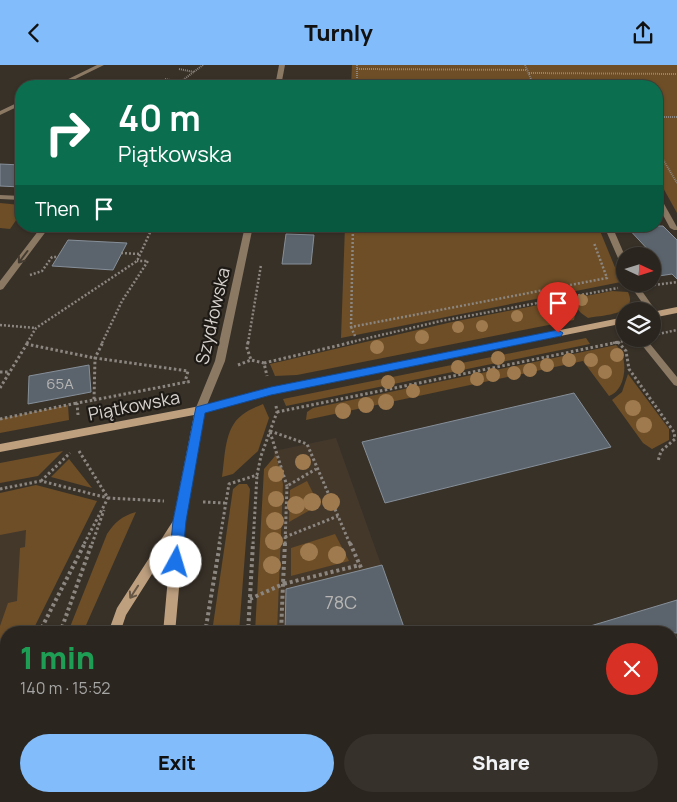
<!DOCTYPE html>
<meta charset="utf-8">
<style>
:root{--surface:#2a251e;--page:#36312b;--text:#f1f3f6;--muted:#a5a5a4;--line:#46423c;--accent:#82bcfa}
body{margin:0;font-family:Manrope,sans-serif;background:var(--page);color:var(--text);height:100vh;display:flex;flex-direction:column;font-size:19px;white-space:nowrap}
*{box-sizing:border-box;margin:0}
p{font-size:16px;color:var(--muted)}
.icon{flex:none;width:28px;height:28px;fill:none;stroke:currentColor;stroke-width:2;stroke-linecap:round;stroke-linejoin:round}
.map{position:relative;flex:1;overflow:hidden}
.sheet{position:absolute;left:0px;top:561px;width:678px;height:176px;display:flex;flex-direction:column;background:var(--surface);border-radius:20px 20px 0 0;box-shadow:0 1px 4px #0004,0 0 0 1px var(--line)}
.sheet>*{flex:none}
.hud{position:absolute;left:15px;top:15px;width:648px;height:152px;border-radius:20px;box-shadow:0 1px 4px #0004,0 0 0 1px var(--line);background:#0b6e4f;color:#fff;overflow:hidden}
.needle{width:32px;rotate:94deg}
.fabs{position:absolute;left:616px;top:182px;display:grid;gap:10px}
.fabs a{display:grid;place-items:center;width:45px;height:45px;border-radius:50%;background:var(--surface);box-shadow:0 1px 4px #0004,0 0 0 1px var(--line);font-size:25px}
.pin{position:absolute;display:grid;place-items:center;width:42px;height:42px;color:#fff;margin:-51px -21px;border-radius:50% 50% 50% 0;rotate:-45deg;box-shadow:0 0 5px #0007}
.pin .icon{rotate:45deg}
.me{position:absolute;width:55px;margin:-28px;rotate:6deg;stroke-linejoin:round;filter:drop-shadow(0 0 4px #0008)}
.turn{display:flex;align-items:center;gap:18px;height:105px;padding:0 20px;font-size:22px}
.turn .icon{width:65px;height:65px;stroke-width:2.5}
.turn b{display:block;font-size:35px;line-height:42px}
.then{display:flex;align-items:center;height:48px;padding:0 20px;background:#0003;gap:10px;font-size:19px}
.round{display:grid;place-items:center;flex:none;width:52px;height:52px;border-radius:26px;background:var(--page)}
.headline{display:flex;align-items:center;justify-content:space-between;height:85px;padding:0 20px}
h1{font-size:30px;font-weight:800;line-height:38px;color:#1e9e55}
.primary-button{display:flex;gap:10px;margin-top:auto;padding:10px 20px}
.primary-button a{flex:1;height:58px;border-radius:30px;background:var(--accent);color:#111;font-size:20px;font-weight:800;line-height:58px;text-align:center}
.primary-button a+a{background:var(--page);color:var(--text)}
header{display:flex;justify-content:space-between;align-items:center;height:65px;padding:0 20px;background:var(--accent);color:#111;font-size:22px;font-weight:800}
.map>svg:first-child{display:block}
.built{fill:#44382b}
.green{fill:#6d4e27}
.building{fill:#5b636c;stroke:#868f99}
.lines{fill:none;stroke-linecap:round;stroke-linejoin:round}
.path-far3{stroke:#8c8680;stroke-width:2;stroke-dasharray:1 1;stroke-linecap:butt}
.path-far2{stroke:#8c8680;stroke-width:2.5;stroke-dasharray:2 2;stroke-linecap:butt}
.path-far1{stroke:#8c8680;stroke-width:3;stroke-dasharray:2.5 2.5;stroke-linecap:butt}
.path{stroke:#8c8680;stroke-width:4;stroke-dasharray:3 3;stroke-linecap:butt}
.lane{fill:#8b7964;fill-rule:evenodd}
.street{fill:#8b7964;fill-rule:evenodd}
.secondary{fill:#bea07f;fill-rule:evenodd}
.tree{fill:#9f7a4e}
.oneway{stroke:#443b31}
.oneway2{stroke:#655645}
.route{fill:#1a73e8;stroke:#114b97}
.labels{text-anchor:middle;stroke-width:4.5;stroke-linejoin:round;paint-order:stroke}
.number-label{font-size:15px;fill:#b7b6b4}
.street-label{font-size:18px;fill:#d6d1cc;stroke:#1d1915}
.near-number-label{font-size:18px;fill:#b7b6b4}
</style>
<header><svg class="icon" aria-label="back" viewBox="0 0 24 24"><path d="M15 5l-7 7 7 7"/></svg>Turnly<svg class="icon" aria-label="share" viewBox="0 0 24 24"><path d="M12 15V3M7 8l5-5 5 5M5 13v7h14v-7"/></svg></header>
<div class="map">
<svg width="677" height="737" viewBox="0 0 677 737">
<rect width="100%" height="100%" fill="#383128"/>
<path class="built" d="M336,373l69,194 -140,1 9,-182z
M0,441l68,36 -62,91 -6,54z
M257,731h206l3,6h-210z"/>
<path class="green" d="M352,0h325v148l-21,-38v-89h-305z
M0,138l21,2v8l-11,16 -10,-1z
M345,161h253l23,56 -280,56z
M612,226l16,1c11,23 -25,23 -40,26l-7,-5 -12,-14z
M563,235l12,15 -1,5 -277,55 -22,1 -5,-12 182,-42z
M586,273l4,6 -304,62 -3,-7z
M616,280c13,11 11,45 -7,51l-26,-35 -277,59 1,-8 6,-4z
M628,309l41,55v11l-17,9 -9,-6 -31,-43 10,-8z
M263,339l6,14 -11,33 -25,23 -11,3c3,-19 2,-49 20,-62 6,-5 14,-8 21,-11z
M68,340l1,15 -69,13v-14z
M63,386l-25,25 -38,7v-20z
M276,390l7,29 -6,148h-22l9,-163z
M69,394l23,29 -41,-11z
M307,416l12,24 -30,17 1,-32z
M239,419h8l3,5 -11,143h-27l21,-143z
M36,420l61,16 -65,131 -26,1v50l-6,12v-69l8,-23 9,-2 3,-53 5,-1 1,-17 -26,5v-42z
M136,447l-53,120h-15l39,-98c8,-12 15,-18 29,-22z
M335,469l14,27 -58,15v-28z
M189,731h38l-1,6h-38z"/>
<path class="building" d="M0,99l21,1v22l-21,-1z
M626,161h37l14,14v39l-5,-5 -20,3v-23z
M286,169l28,1 -3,29h-29z
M68,175l59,3 -14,27 -61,-4z
M89,300l2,27 -63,12 1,-28z
M574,328l37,54 -226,56 -23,-61z
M382,500l24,68h-121l1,-44z
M677,535v33h-89l-1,-6z"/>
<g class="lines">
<path class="path-far3" d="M357,0v21
M525,0l9,21
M179,4l15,3
M357,4l170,1
M529,8l148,1
M165,14l15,3
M178,19l28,2
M175,21l28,-21
M656,52h21
M656,83l21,35"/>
<path class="path-far2" d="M353,161l-2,101 256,-49 -13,-35
M121,188l19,1
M30,210l12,-4 10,-14h5
M654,220l23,-3
M565,233l12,15
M0,260l36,3
M351,262l4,9
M658,269l19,-4
M27,278l9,-15 101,-67 16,-35
M102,278l20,-42 26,-40h-11
M248,278l13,-78
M347,278l94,-22 177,-33
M613,278l11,-2"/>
<path class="path-far1" d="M248,277l-1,6 4,12
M618,277l8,9 3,18 45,63 1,7 -14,12 -3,10
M26,279l69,14 93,13 -3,11
M264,298l89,-21
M238,300l13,-5 13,3 3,13
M0,307h9
M0,323l28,-46
M94,335l98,-19
M277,347l342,-70
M78,350l-1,-12 17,-3 1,-42 8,-16
M0,354l77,-16
M270,366l37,13 43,100
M270,367l17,54
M79,386l29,47 56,3
M41,416l29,-28
M0,424l41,-8 67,17 -24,46
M203,437l22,1
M285,472l53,-21
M92,479l12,-34
M219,479l10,-60 28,-9 4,-19 16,-44 -1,-6
M253,479l4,-69
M285,479l2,-58 29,-17"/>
<path class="path" d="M285,478l-2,41 77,-19
M350,478l12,27
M250,534l33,-15 -2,49
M39,568l46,-90
M60,568l32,-90
M205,568l15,-90
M248,568l5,-90
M0,649l6,-13
M0,716l4,-11
M239,731v6
M282,731l1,6
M180,737l1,-6"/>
<path class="lane" d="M656,128l3,2 18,32v3h-3l-4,-2 -14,-26z
M42,161h8l-47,63 -3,1v-9z
M604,161h8l13,30v11l-4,-2z
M629,219h8l19,27 -1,2 -7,-2z
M0,678h6v14h-6z"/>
<path class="street" d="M97,0h7l-43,21h-7z
M279,0h6l-4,21h-6z
M21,36v4l-21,10v-4z
M0,130l21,1v4l-21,-1z
M245,161h8l-28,135 -20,49 -5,4 -5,-4 20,-49z
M637,274h9l31,38v9l-3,-1z"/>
<path class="secondary" d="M677,242v6l-25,5v-6z
M625,252v6l-354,71 -67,18 -19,109 -10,112h-12l8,-89 -45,71 -6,18h-12l9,-25 56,-87 21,-106 -194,37v-8l200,-38 71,-18z
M53,731h14l-2,6h-14z
M137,731h14l-1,6h-14z"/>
</g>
<g class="tree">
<circle cx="582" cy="235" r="6"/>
<circle cx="555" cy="244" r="6"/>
<circle cx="517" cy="251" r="6"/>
<circle cx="482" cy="261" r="6"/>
<circle cx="458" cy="262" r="6"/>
<circle cx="422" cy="272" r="7"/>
<circle cx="377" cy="282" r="7"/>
<circle cx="617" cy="290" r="7"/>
<circle cx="498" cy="293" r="7"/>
<circle cx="569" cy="295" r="7"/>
<circle cx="591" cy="295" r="7"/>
<circle cx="547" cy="300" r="7"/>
<circle cx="458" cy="302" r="7"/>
<circle cx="530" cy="305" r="7"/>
<circle cx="605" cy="307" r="7"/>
<circle cx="514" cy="308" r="7"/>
<circle cx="493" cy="310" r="7"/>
<circle cx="477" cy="314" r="7"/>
<circle cx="388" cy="317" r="7"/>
<circle cx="413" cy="326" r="7"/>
<circle cx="386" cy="337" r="8"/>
<circle cx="366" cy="340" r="8"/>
<circle cx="633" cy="343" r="8"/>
<circle cx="343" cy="346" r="8"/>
<circle cx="644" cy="360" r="8"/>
<circle cx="303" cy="397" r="8"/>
<circle cx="276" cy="409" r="8"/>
<circle cx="276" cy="434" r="8"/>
<circle cx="312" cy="437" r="9"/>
<circle cx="331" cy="437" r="9"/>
<circle cx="296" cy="440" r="9"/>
<circle cx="275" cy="456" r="9"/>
<circle cx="274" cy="476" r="9"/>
<circle cx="309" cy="487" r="9"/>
<circle cx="337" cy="490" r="9"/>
<circle cx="272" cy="500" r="9"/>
</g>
<defs><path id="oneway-shaft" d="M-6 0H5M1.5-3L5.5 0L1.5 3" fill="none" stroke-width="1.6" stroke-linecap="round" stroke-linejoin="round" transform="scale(1.25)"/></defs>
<use class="oneway" href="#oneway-shaft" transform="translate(23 192) rotate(127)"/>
<use class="oneway2" href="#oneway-shaft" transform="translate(134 527) rotate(123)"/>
<path class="route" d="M558,265l5,3 -2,3 -290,59 -66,18 -19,108 -4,41 -2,4 -4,2 -5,-2 -2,-4 4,-41 23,-114 75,-20z"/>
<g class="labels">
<g class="number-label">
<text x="60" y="324">65A</text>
</g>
<g class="street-label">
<text transform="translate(213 251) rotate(-77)" y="6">Szydłowska</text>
<text transform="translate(134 341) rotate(-11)" y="6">Piątkowska</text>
</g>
<g class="near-number-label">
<text x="341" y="544">78C</text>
</g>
</g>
</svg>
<div class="fabs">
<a><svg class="needle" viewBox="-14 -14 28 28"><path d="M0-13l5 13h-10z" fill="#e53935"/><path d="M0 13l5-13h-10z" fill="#a5a5a4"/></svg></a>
<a><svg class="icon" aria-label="layers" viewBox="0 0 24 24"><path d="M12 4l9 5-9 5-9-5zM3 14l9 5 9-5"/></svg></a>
</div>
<div class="pin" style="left:558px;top:268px;background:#d93025"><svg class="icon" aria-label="arrive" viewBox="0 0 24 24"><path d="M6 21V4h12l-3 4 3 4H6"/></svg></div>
<svg class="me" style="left:176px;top:497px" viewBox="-20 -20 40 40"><circle r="19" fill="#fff"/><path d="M0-13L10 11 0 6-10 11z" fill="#1a73e8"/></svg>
<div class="hud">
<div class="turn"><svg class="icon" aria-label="right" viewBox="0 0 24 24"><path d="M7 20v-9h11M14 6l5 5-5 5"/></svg><div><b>40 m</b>Piątkowska</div></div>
<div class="then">Then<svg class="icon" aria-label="arrive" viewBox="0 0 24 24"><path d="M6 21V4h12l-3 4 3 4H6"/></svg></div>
</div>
<section class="sheet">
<div class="headline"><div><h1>1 min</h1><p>140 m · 15:52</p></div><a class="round" style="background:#d93025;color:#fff"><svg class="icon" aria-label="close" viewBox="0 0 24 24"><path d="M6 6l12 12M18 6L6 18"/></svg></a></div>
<div class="primary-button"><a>Exit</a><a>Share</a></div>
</section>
</div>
